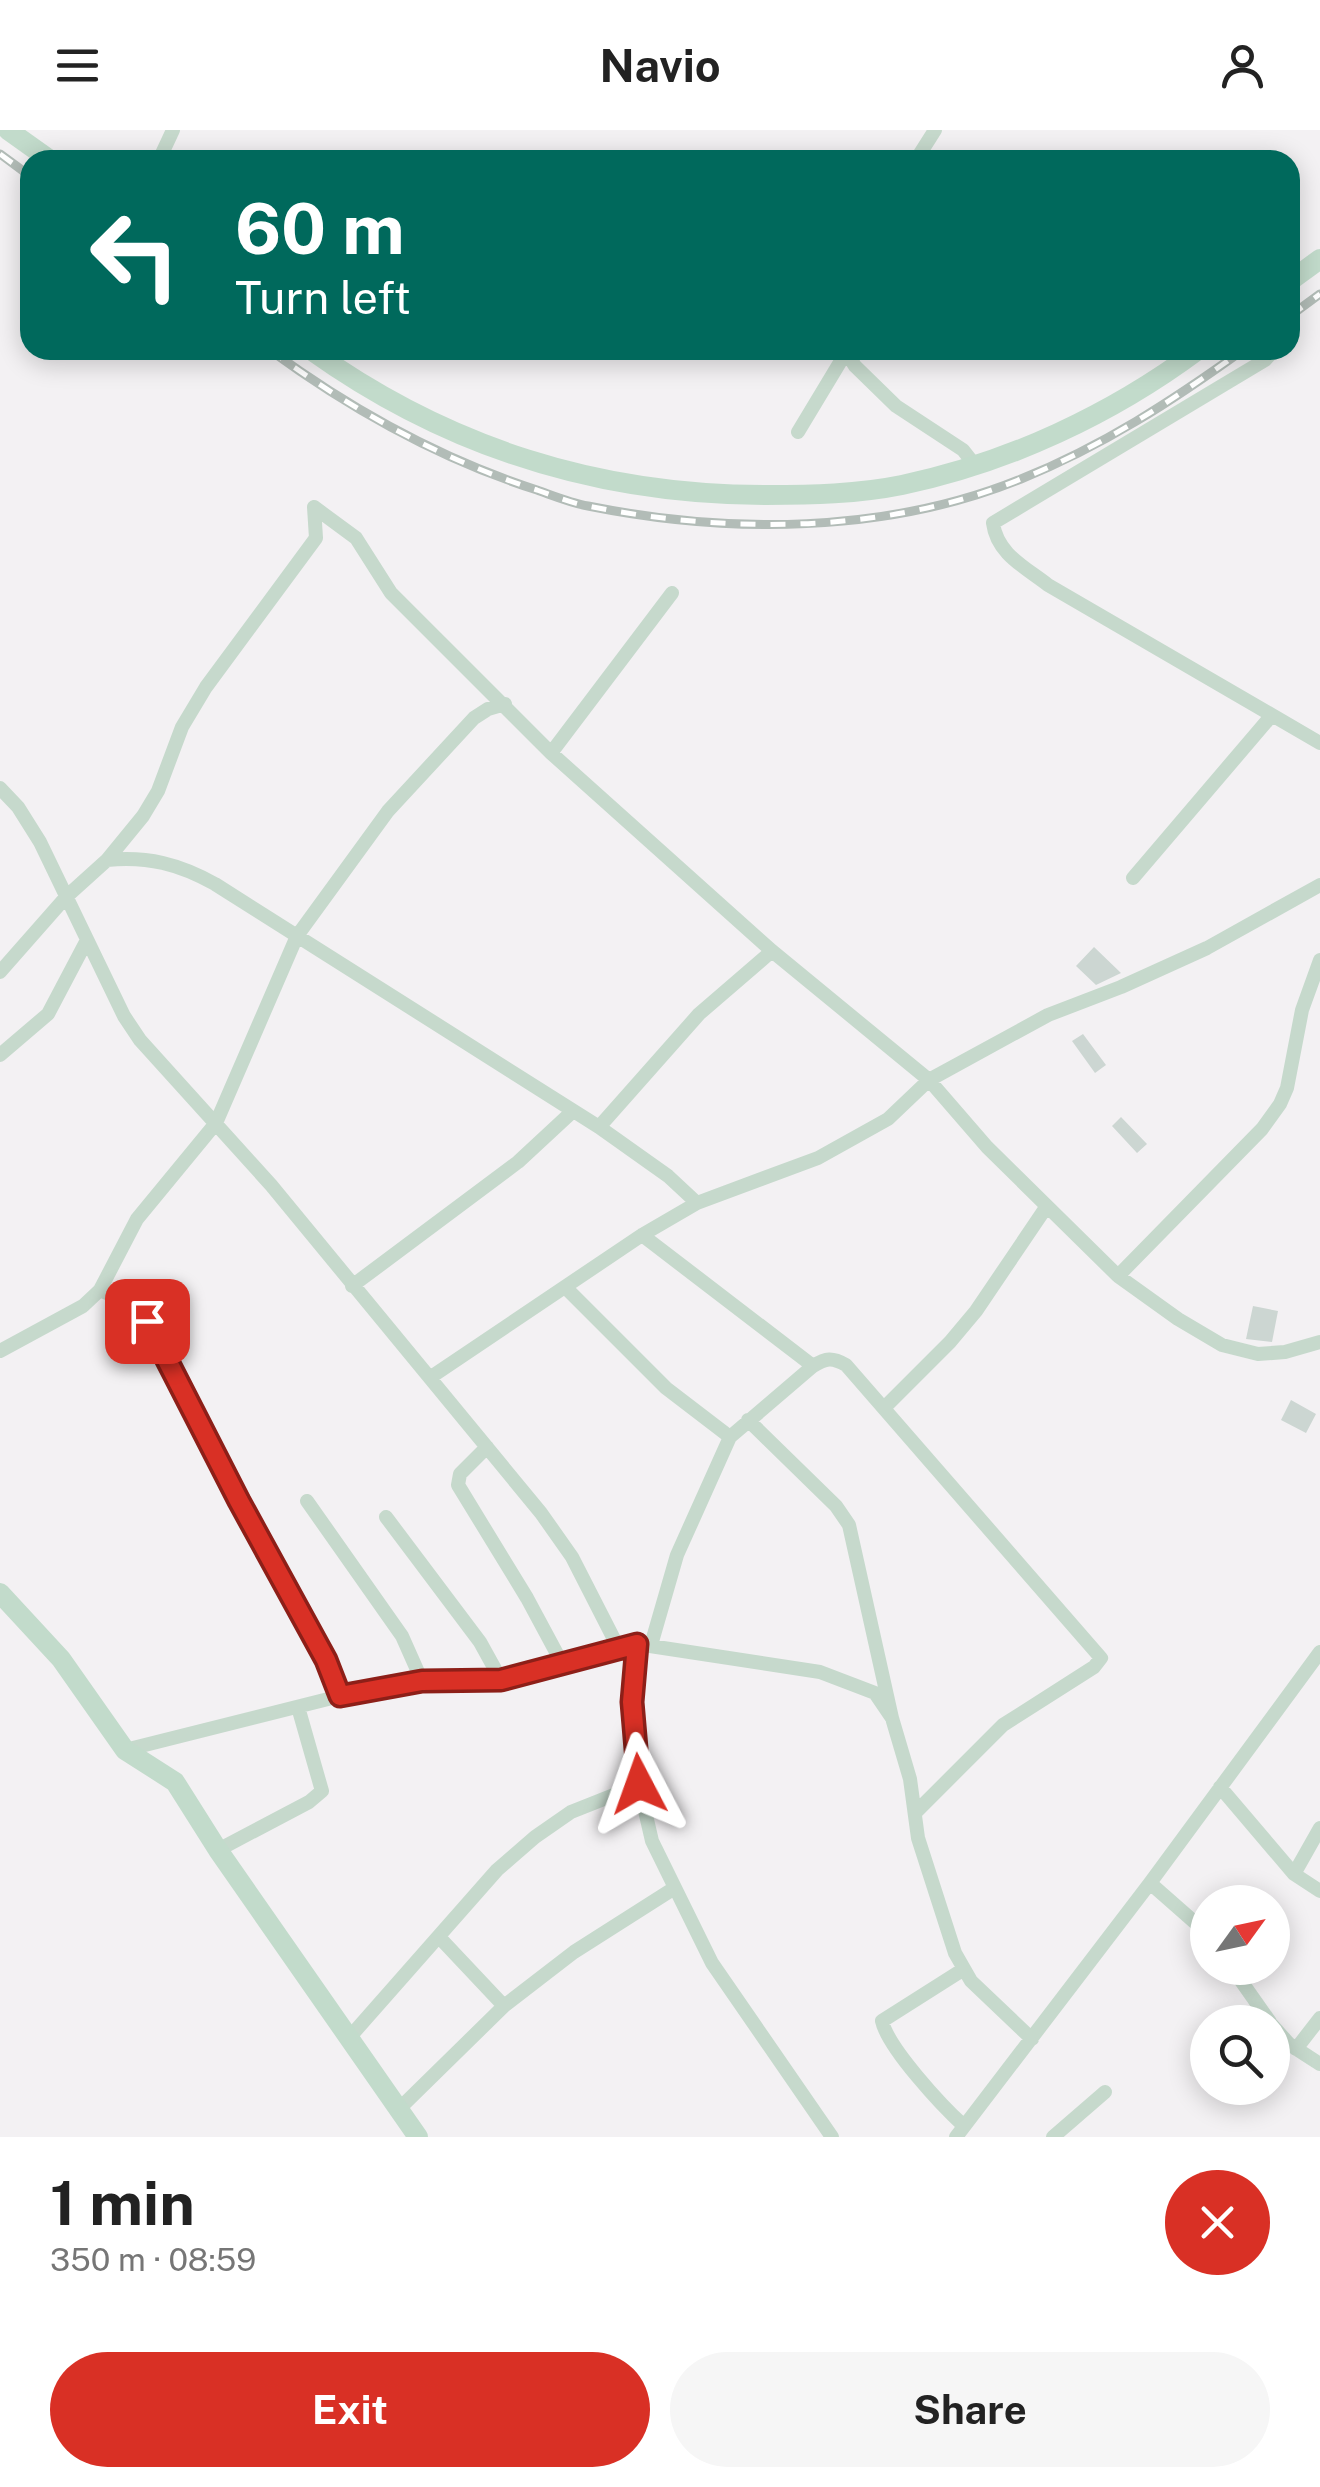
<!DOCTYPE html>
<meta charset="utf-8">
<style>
:root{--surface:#fff;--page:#f6f6f6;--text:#222;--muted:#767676;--accent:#d93025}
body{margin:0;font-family:"Public Sans",sans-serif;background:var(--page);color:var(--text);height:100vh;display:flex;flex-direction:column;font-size:38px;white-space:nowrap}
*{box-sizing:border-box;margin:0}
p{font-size:32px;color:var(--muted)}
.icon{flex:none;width:55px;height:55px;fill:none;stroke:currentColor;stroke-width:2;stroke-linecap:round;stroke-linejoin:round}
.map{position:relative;height:2007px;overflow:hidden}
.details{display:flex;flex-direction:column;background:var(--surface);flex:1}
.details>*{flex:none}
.banner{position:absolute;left:20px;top:20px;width:1280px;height:210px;border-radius:30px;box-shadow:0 5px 25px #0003;background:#00695c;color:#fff;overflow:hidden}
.needle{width:65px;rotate:57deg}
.buttons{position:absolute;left:1190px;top:1755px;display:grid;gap:20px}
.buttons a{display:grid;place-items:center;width:100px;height:100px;border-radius:50%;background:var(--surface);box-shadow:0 5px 25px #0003;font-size:50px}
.pin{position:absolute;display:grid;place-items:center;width:85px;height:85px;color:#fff;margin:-42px;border-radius:20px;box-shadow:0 5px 15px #0006}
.me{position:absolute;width:110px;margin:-55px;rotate:356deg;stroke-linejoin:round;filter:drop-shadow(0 0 8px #0008)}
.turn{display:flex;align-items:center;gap:35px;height:210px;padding:0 50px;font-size:45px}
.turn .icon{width:130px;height:130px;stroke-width:2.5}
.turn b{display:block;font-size:70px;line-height:85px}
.round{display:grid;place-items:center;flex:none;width:105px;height:105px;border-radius:52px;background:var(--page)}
.overview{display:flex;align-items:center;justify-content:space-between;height:170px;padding:0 50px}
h1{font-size:60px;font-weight:700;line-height:75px}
.action{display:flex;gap:20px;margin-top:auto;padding:20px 50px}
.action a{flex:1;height:115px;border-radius:60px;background:var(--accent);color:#fff;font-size:40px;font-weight:700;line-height:115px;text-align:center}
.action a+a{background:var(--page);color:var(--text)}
header{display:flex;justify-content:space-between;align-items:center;height:130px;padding:0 50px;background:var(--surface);font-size:45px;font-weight:700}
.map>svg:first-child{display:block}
.building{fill:#ccd6d2}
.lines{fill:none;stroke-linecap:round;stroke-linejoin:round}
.street{stroke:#c6d9cc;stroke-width:14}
.secondary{stroke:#c2dbcb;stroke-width:20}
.rail-casing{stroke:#b2bcb7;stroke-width:9}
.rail{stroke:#fff;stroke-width:5;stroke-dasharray:15;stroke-linecap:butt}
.route-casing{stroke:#8d1f18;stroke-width:25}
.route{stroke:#d93025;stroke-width:18}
</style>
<header><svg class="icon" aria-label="menu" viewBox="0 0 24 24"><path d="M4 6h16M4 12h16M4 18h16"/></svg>Navio<svg class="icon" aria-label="person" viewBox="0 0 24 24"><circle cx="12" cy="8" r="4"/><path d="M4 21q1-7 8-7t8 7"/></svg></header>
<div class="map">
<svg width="1320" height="2007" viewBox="0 0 1320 2007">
<rect width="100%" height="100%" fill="#f3f1f3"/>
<path class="building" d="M1094,817l27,26 -25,12 -20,-19z
M1083,904l23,31 -11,8 -23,-32z
M1121,987l26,27 -10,9 -25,-27z
M1253,1176l25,5 -6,31 -26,-3z
M1291,1270l25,14 -10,19 -25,-13z"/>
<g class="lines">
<path class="street" d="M159,30l14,-30
M916,30l19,-30
M845,220l10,16 41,40 67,44 11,14
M1274,220l-9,10 -272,163c4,31 32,44 55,62l272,158
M798,302l47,-78
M314,377l42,31 35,55 160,160 221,198 157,129 58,67 131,129 60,43 44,26 36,9 27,-2 35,-10
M551,623l121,-160
M0,658l18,19 22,35 84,174 16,24 131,145 270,328 31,44 46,90
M107,730c41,-4 72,4 108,24l384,243 69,49 29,27
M1133,748l139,-163
M0,842l66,-75 41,-37 36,-44 15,-25 24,-64 24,-40 110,-149 -2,-31
M0,925l48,-41 39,-74
M599,997l100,-113 73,-63
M642,1105l171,131
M1118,1146l144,-147 18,-25 7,-16 15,-78 18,-50
M352,1156l166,-124 55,-51
M565,1157l101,101 64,49
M100,1160l30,13 17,18 92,180 87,159 14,36
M0,1221l83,-45 17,-16 37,-71 79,-96 81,-187 91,-125 86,-93 14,-9 17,-5
M431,1247l211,-142 55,-32 121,-45 70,-39 41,-39 119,-65 73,-28 86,-39 113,-63
M885,1277l65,-65 26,-31 71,-105
M748,1290l88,86 13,19 43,193 18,61 8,59 37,115 16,28 61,58
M487,1317l-27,27 -2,11 69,113 36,67
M307,1371l95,135 20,45
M386,1387l94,125 21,38
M637,1514l-5,58 7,83 13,56 60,122 120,174
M651,1515l26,-90 53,-118 83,-71c13,-8 19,-9 33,-1l255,293 -7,9 -91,58 -88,88
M125,1620l243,-61 54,-8 79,-1 136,-36 183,28 55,21 17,25
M1220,1657l74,87 26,17
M218,1720l91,-48 13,-11 -24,-84
M1294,1744l26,-46
M1150,1753l58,51
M439,1807l65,69
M1232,1838l38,54
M964,1839l-82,52c6,27 60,85 82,105
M1272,1895l17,19 31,20
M349,1908l148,-168 38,-33 36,-25 68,-27
M1296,1919l24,-31
M399,1979l105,-103 70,-54 99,-63
M956,2007l194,-254 170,-231
M1053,2007l52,-45"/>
<path class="secondary" d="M8,0l42,30
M1290,151l30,-22
M311,220c137,98 287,145 455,145 45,0 92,-1 136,-10 106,-22 210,-71 296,-135
M0,1463l61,66 64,91 50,32 43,68 200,287"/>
<g class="rail-casing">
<path id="rail" d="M0,24l30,22
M1290,186l30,-22
M270,220c82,60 170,109 267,140 17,6 34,13 51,16 140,28 298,28 433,-27 82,-33 151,-78 222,-129"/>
</g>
<use href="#rail" class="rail"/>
</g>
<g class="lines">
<g class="route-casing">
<path id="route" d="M147,1191l92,180 87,159 14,36 82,-15 79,-1 136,-36 -5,58 7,82"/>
</g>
<use href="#route" class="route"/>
</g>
</svg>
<div class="buttons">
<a><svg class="needle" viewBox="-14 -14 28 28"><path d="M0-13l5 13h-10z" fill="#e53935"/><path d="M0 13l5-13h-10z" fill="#767676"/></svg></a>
<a><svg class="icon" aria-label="search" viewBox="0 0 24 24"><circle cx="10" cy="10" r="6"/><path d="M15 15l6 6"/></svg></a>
</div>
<div class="pin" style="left:147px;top:1191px;background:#d93025"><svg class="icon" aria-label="arrive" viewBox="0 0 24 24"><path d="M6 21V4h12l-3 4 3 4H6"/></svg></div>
<svg class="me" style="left:639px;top:1654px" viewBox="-20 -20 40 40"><path d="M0-17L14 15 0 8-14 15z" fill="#d93025" stroke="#fff" stroke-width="4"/></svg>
<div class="banner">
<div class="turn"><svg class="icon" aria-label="left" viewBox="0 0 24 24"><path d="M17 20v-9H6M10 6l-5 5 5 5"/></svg><div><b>60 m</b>Turn left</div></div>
</div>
</div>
<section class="details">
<div class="overview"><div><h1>1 min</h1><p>350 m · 08:59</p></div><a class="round" style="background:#d93025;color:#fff"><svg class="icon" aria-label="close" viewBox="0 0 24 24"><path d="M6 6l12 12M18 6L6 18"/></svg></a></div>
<div class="action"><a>Exit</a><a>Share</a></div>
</section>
